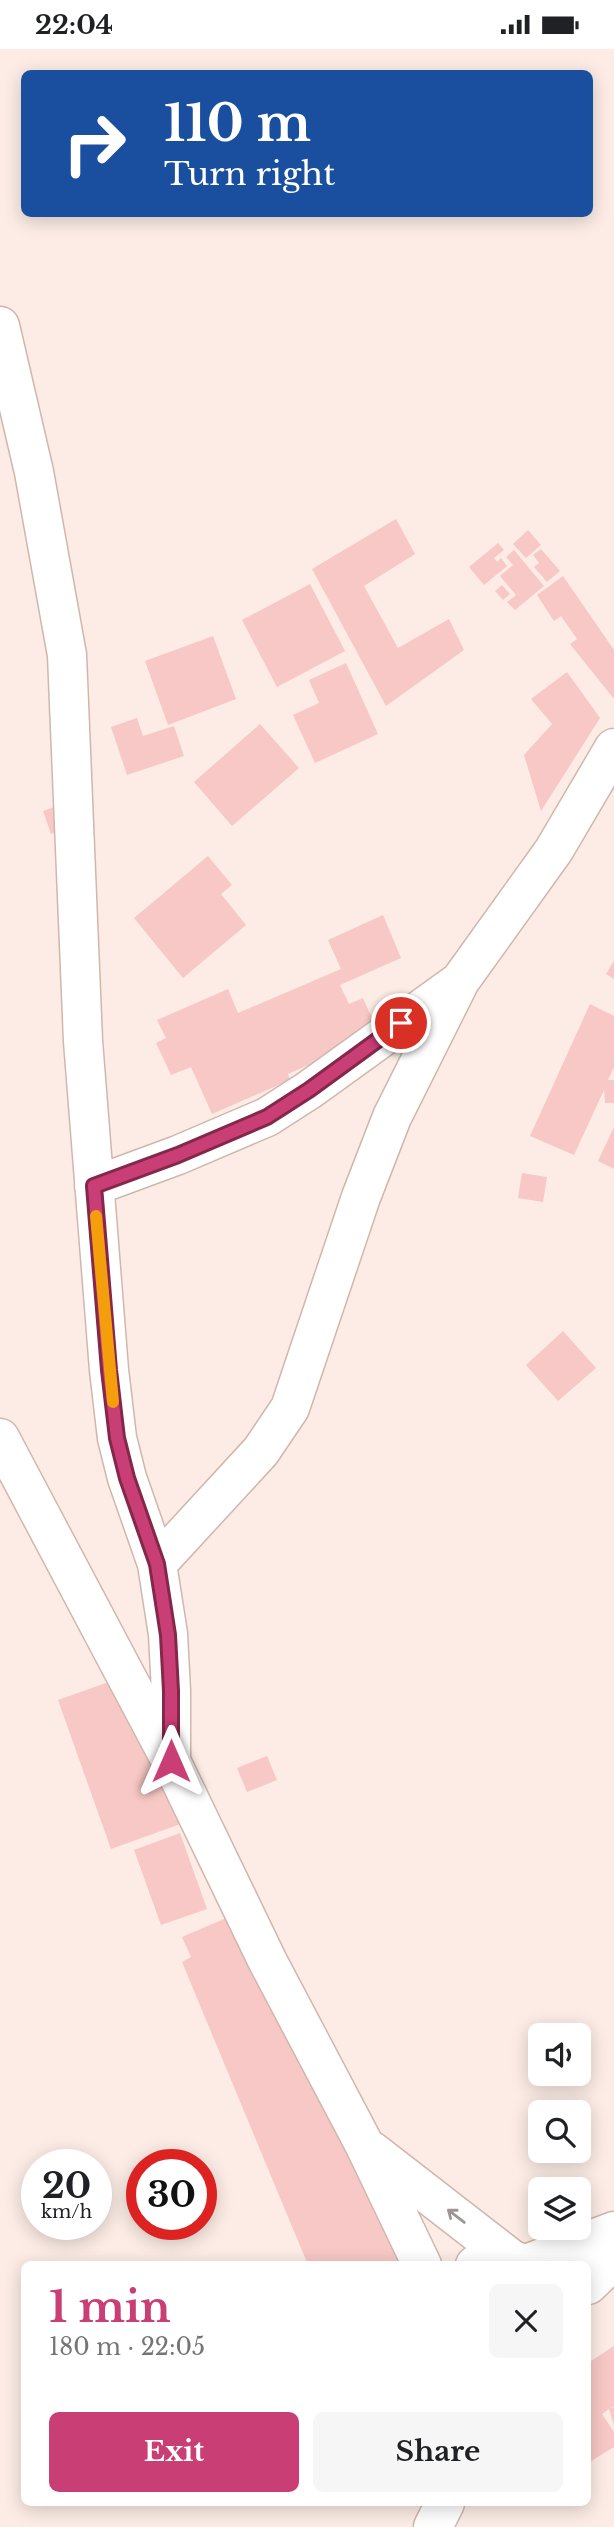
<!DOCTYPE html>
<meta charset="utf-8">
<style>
:root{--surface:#fff;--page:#f6f6f6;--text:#202124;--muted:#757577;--accent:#c93e74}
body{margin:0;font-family:"Libre Baskerville",serif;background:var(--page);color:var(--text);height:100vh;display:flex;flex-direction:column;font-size:26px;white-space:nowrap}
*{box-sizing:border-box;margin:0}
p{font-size:23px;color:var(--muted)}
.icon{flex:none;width:38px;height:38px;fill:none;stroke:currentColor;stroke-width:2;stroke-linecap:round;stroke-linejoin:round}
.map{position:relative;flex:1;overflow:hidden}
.panel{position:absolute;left:21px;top:2212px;width:570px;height:245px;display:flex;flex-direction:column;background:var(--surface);border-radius:10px;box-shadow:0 4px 18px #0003}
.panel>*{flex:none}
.banner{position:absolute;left:21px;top:21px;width:572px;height:147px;border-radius:10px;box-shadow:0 4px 18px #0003;background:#1a4fa0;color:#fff;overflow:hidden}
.fabs{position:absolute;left:528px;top:1974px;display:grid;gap:14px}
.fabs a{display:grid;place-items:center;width:63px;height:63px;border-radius:10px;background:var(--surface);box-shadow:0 4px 18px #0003;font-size:35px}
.speed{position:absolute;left:21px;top:2100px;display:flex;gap:14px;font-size:35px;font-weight:700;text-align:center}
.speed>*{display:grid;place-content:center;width:91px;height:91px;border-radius:50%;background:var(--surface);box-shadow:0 4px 18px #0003;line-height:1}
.speed small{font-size:18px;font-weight:400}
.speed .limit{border:10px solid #d22;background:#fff;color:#111}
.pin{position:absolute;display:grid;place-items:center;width:60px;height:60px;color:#fff;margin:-30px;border:4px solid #fff;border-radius:50%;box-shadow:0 2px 7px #0007}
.me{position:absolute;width:77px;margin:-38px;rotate:0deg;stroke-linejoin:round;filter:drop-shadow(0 0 5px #0008)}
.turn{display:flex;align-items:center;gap:24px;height:147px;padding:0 28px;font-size:32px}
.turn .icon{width:91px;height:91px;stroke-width:2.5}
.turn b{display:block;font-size:49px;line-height:60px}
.round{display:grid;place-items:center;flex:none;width:74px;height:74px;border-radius:10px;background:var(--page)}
.head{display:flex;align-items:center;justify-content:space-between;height:119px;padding:0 28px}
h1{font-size:42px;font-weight:800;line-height:52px;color:var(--accent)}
.primary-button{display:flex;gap:14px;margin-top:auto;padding:14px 28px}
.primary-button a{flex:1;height:80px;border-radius:10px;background:var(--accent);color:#fff;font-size:28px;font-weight:800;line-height:80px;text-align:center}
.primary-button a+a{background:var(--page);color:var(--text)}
.status{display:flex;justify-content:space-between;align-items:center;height:49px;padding:0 35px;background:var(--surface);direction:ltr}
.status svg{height:19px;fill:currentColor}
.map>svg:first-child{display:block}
.building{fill:#f7c8c5}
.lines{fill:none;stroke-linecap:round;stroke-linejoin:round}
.minor-casing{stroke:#d0b7ac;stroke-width:41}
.major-casing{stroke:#d0b7ac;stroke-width:41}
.minor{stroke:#fff;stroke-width:38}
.major{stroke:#fff;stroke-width:38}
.oneway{stroke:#9c9794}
.route-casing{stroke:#83284b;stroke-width:18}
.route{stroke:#c93e74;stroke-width:12}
.slow{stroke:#f59e0b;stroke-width:12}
</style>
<div class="status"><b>22:04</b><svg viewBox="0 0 49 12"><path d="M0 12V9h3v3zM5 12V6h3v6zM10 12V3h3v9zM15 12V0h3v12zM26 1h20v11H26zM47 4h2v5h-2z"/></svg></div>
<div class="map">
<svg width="614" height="2478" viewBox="0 0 614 2478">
<rect width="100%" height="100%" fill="#fcece5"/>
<path class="building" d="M396,470l19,35 -51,32 34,62 51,-29 15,31 -78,56 -74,-137z
M528,481l13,15 -15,13 -13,-14z
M498,494l6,7 -10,8 3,4 4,-4 6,8 -23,19 -15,-18z
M541,500l19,22 -13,11 -13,-15 5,-4 -6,-8z
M514,501l30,36 -29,24 -8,-8 9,-7 -16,-19 13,-11 -7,-8z
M563,527l51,74v49l-44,-55 7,-5 -16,-23 -7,5 -17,-26z
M310,535l35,67 -68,36 -35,-67z
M502,536l8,9 -7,6 -8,-9z
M213,587l23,63 -68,26 -23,-64z
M346,614l32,71 -63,29 -22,-48 26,-12 -10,-23z
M567,623l33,46 -59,93 -17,-56 28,-31 -21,-25z
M137,669l6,18 31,-10 10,30 -57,19 -16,-48z
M260,675l39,44 -67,58 -38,-44z
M79,749l9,22 -37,14 -8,-23z
M208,807l24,29 -11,9 25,31 -63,53 -49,-60z
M383,866l18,43 -61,27 9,19 14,-6 16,36 -91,40 2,6 -78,34 -21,-47 -20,8 -15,-32 10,-5 -9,-18 71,-31 10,24 103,-44 -13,-29z
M614,912v18l-8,-5z
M590,955l24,12v51l-6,13h6v23h-9l-1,-13 -30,65 -44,-19z
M614,1078v42l-16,-8z
M522,1124l25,4 -4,25 -25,-4z
M563,1282l33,37 -38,33 -32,-36z
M123,1628l63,145 -75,27 -53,-149z
M267,1707l10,24 -30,12 -10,-24z
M180,1784l27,76 -46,16 -27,-75z
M245,1861l165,355h-102l-126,-303 9,-5 -9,-20z
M614,2297v60l-3,2 3,-1v18l-5,-16 -7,5 12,18v15l-26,16v-100z"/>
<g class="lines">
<g class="minor-casing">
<path id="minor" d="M0,277l34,146 33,183 16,386 26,329 8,68 10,40 30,86
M94,1137l84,-31 89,-38 42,-27 147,-106
M0,1389l171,323 96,199 98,186 57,119
M171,1712v-70l-3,-57 -11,-70 104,-113 29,-43 71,-211 31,-80 68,-136 94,-131 60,-102
M372,2102l138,107"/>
</g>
<g class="major-casing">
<path id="major" d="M526,2215l88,-33
M475,2216c17,-9 34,-8 51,0
M588,2236l26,-25
M433,2478l12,-24"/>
</g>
<use href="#minor" class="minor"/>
<use href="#major" class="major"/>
</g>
<defs><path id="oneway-shaft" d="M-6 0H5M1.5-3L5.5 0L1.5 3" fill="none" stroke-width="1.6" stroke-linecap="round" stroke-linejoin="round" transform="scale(1.75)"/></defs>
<use class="oneway" href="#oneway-shaft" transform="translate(456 2167) rotate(-142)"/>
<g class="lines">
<g class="route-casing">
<path id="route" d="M171,1712v-70l-3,-56 -11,-71 -30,-86 -10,-40 -8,-68 -15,-184 84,-31 89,-38 42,-27 92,-67"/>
</g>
<use href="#route" class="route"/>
<path class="slow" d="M96,1167l17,186"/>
</g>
</svg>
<div class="fabs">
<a><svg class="icon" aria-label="sound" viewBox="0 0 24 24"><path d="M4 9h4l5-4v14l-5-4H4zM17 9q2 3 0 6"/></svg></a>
<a><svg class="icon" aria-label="search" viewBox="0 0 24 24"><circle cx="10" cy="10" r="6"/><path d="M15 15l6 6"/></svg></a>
<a><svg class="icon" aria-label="layers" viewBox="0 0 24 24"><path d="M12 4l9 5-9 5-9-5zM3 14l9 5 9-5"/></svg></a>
</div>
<div class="speed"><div>20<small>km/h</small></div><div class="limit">30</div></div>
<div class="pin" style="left:401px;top:974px;background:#d93025"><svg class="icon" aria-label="arrive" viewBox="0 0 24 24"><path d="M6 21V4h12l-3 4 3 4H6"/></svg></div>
<svg class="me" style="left:171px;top:1712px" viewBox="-20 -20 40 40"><path d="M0-17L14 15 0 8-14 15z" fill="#c93e74" stroke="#fff" stroke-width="4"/></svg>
<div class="banner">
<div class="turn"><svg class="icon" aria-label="right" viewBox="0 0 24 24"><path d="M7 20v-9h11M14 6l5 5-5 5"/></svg><div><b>110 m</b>Turn right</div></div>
</div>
<section class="panel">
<div class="head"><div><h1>1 min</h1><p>180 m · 22:05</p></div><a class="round"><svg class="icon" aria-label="close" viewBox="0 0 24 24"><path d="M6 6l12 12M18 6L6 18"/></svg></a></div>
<div class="primary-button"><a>Exit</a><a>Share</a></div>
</section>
</div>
